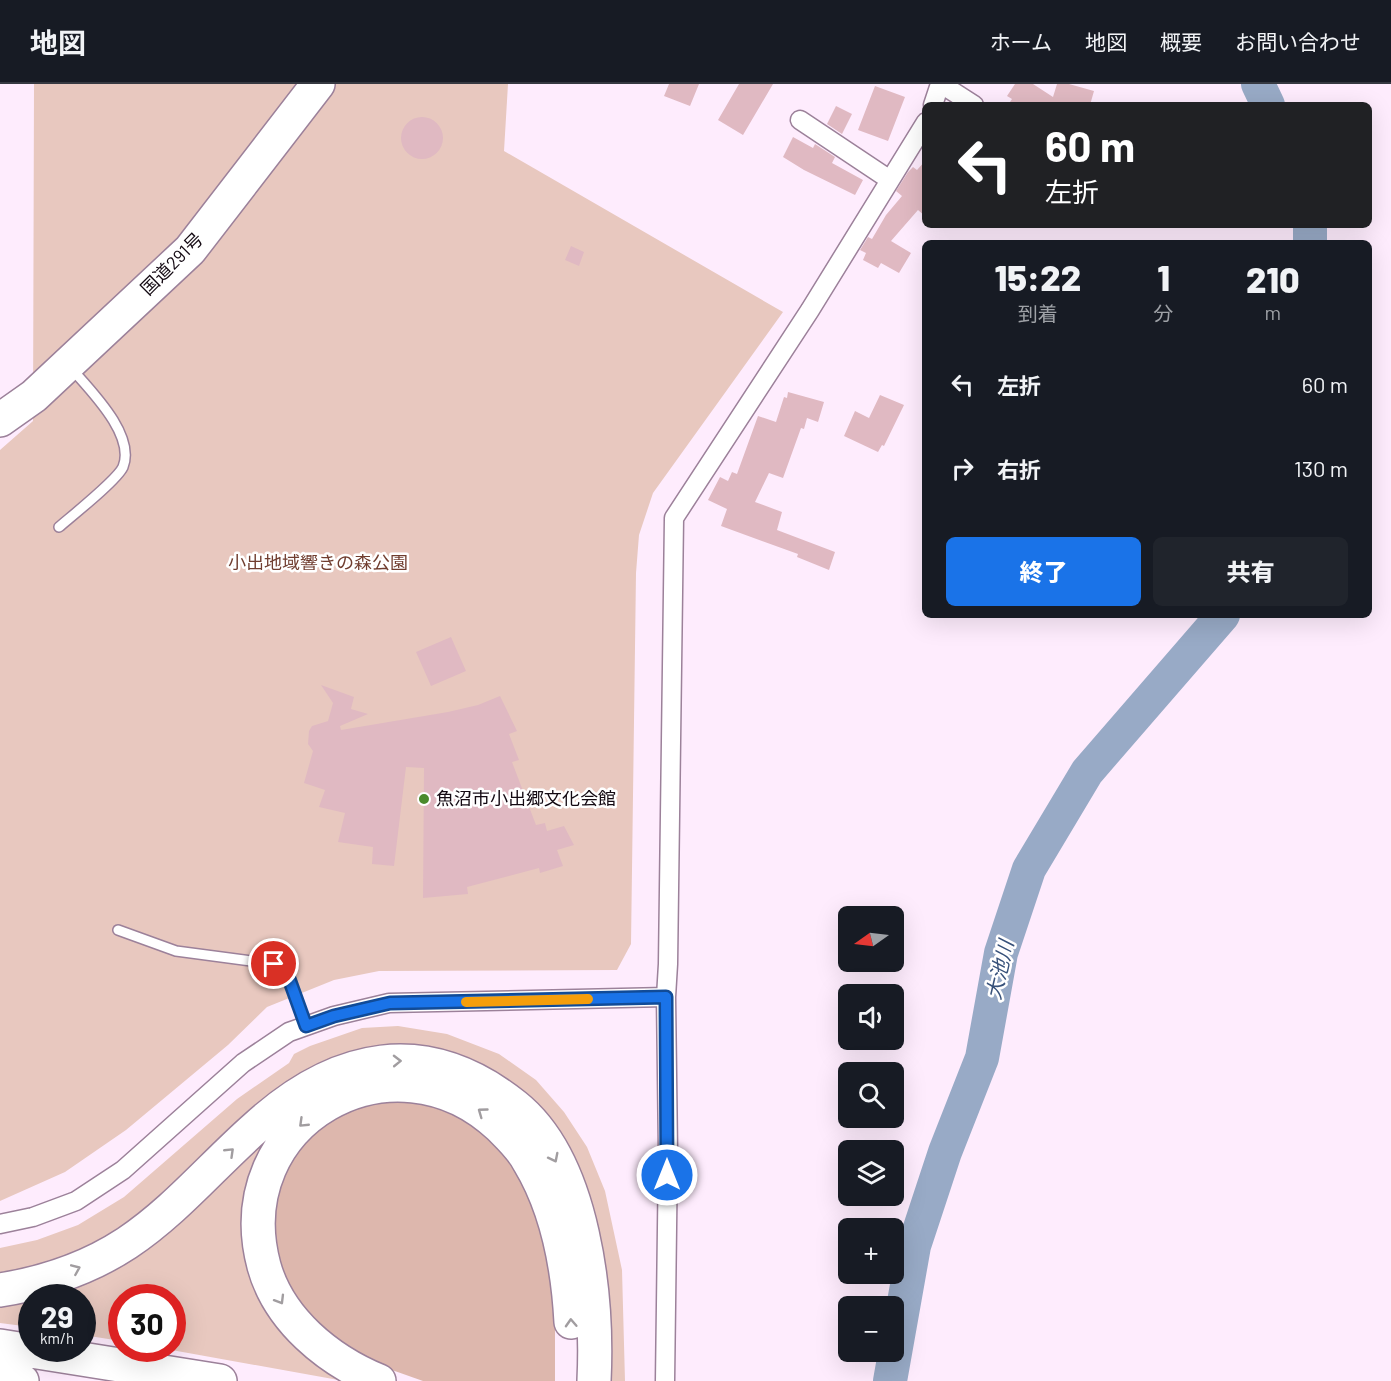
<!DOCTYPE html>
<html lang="ja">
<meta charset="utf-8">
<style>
:root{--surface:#171b24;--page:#20242c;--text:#f1f3f6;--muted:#9ea1a6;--line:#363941;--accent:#1a73e8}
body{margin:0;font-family:Barlow,"Noto Sans JP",sans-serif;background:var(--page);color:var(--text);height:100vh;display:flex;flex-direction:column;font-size:22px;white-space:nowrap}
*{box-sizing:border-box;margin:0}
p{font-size:20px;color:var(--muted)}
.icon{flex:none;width:33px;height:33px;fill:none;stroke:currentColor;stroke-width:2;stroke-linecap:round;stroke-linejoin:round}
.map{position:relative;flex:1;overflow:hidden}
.side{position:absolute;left:922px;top:156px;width:450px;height:378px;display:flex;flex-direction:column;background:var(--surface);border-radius:9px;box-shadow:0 6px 24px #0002}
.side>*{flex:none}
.hud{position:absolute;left:922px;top:18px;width:450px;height:126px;border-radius:9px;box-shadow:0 6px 24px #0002;background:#202124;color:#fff;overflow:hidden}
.needle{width:39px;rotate:256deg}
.controls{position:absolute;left:838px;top:822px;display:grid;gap:12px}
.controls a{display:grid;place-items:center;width:66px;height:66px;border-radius:9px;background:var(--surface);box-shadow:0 6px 24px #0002;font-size:30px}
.speed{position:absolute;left:18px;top:1200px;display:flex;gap:12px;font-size:30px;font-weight:700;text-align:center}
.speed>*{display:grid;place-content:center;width:78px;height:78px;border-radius:50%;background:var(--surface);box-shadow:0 6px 24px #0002;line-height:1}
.speed small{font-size:15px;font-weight:400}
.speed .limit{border:9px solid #d22;background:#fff;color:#111}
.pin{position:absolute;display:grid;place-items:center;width:51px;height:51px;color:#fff;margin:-26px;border:3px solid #fff;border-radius:50%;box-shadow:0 2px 6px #0007}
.me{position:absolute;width:66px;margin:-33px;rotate:0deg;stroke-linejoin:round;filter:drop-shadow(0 0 4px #0008)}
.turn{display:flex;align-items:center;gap:21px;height:126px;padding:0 24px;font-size:27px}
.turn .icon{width:78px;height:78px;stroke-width:2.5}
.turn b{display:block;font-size:42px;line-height:51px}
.eta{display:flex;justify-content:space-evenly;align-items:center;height:102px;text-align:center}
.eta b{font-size:36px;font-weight:800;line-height:42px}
.primary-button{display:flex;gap:12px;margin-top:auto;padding:12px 24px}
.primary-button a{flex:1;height:69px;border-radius:9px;background:var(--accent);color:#fff;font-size:24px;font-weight:800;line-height:69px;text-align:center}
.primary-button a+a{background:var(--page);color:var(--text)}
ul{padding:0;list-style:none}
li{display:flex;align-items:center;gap:18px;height:84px;padding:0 24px}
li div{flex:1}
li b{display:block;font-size:22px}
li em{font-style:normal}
header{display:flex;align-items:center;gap:36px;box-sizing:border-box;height:84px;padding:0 30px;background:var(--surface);border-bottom:2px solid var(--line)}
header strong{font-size:28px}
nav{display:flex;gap:33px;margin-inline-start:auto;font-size:21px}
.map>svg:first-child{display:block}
.green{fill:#e8c8bf}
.forest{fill:#ddb7ad}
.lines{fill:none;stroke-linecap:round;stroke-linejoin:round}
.river{stroke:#98aac6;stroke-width:34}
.building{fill:#e0b9c2}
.lane-casing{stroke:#9c819a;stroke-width:12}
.street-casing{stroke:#9c819a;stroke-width:21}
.highway-casing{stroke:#9c819a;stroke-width:36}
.lane{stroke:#fff;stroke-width:9}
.street{stroke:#fff;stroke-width:18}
.highway{stroke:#fff;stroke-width:33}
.oneway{stroke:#a19da0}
.route-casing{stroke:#114b97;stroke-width:15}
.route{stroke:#1a73e8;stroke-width:10}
.slow{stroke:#f59e0b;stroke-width:10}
.poi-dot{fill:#4a8a2c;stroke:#fff;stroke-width:2}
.labels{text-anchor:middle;stroke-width:5;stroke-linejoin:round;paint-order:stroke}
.street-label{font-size:18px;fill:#130912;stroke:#fff}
.park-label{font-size:18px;fill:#703d2f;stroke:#fff}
.poi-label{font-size:18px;fill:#130912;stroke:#fff;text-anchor:start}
.water-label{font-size:20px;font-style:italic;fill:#37517a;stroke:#fff}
</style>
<header>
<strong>地図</strong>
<nav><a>ホーム</a><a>地図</a><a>概要</a><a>お問い合わせ</a></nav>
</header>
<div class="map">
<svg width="1391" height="1297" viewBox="0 0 1391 1297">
<rect width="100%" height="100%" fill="#feecfd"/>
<path class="green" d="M34,0h474l-4,67 279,161 -130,181 -14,42 -3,38 -5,371 -14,26 -238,1 -45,9 -67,27 -39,38 -102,85 -61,42 -65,29v-751l33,-29z
M398,942l49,8 52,20 37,26 28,32 23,35 18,44 17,79 3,111h-20l2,-20 -273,-303 -30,13 -33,24 -117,107 -55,40 -67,27 -32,7v-28l37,-8 41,-15 46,-28 113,-98 52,-36 5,-9 16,-8 52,-18z
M283,1035l-25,41 -12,32 -4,43 9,39 93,107 -178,-32 6,-1v-50h-50l-1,43 -38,-6 -1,-37h-50l-1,29 -31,-4v-19l29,-7z"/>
<path class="forest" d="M373,1015l60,3 56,32 19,23 21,33 13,43 8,38 5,53v57h-132l-48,-17 -43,-26 -35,-34 -23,-43 -1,-62 28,-57 23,-22z"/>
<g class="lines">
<path class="river" d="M1258,0l10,21
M1310,159v-18
M890,1297l24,-135 31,-94 37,-94 19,-105 28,-84 58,-97 136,-157"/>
</g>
<path class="building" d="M669,0h30l-9,22 -26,-10z
M739,0h34l-30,51 -25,-15z
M1015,0h18l20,13 4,-13h12l25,7 -4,14h-82l4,-6 -5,-3z
M875,2l30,11 -17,44 -30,-11z
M836,22l16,8 -10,20 -15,-10z
M401 54a21 21 0 1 1 42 0a21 21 0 1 1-42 0Z
M793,53l20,11 2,-4 20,13 -3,6 31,17 -8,15 -51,-25 -21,-13z
M926,76v57l-8,-7 -27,31 20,12 -12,20 -18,-10 -3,5 -15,-8 3,-7 -6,-3 8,-13 4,2 14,-24 16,-19 -6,-5 12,-19 5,-5 4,3z
M571,162l13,6 -5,14 -14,-6z
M788,308l36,10 -6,20 -11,-4 -3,11 -3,-1 -18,50 -14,-5 -14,29 27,10 -5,18 58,22 -6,18 -32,-13 1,-3 -77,-28 6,-17 -19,-9 12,-23 8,4 4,-9 5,2 21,-58 18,6 8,-25 3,1z
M880,311l24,10 -20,41 -2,-1 -4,7 -34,-16 11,-25 14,7z
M451,553l15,34 -35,15 -15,-34z
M321,601l33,12 -3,12 17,5 -28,12 1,4 107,-18 30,-7 22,-9 17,35 -8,3 10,26 -7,2 24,63 9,-2 2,8 17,-5 10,19 -17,5 6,16 -23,7 -1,-5 -72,19 1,7 -45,4 1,-130 -18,-1 -12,99 -22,-2 1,-17 -35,-5 7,-29 -26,-6 6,-17 -21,-7 9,-32 -5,-7 1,-13 3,-5 16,-5 5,-18z"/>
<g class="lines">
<g class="lane-casing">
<path id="lane" d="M59,443c14,-12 58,-47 64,-60 13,-32 -33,-77 -52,-99
M118,846l58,21 98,13 14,12 18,50"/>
</g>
<g class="street-casing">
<path id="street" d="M941,0l33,21
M933,21l7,-21
M800,36l90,60
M0,1140l33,-7 43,-16 47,-31 120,-107 46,-31 45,-16 55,-13 277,-6
M665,1297l3,-229 -2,-155 2,-33 6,-446 136,-208 116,-188"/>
</g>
<g class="highway-casing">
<path id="highway" d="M0,336l34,-24 156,-146 128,-166
M0,1206c44,-7 89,-22 127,-47 48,-32 85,-77 128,-115 81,-74 170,-94 260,-22 70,56 83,192 79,275
M0,1262l220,35
M0,1294l22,3
M379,1297c-51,-21 -100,-61 -115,-115 -39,-145 129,-240 236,-139 11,11 22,21 29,35 29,48 39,105 42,160"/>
</g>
<use href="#lane" class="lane"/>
<use href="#street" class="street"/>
<use href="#highway" class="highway"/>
</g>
<defs><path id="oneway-chevron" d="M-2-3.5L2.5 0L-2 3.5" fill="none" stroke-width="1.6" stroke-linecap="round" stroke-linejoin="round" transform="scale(1.5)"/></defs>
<g class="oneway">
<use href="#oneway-chevron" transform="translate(397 977) rotate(-1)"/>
<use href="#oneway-chevron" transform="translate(482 1028) rotate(-144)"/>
<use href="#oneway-chevron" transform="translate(303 1039) rotate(136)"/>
<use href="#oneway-chevron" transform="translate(230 1068) rotate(-44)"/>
<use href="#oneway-chevron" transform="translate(554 1074) rotate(63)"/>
<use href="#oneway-chevron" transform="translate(76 1185) rotate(-23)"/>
<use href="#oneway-chevron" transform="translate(280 1216) rotate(59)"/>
<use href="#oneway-chevron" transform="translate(571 1239) rotate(-93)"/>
</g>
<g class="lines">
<g class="route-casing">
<path id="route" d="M274,880l14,12 18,50 28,-10 56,-13 276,-6 1,178"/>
</g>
<use href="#route" class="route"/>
<path class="slow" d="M466,918l122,-3"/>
</g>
<circle class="poi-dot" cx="424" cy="715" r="6"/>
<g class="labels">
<g class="street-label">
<text transform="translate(172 180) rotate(-45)" y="6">国道291号</text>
</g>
<g class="park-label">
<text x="318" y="485">小出地域響きの森公園</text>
</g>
<g class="poi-label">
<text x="436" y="721">魚沼市小出郷文化会館</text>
</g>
<g class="water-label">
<text transform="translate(1000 886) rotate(-77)" y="7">大池川</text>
</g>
</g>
</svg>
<div class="controls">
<a><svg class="needle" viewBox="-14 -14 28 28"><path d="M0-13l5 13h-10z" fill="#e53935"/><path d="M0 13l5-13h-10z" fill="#9ea1a6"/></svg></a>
<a><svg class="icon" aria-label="sound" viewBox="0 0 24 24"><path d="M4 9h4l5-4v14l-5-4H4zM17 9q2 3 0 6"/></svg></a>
<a><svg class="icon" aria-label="search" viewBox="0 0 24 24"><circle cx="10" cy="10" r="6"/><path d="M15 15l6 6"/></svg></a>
<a><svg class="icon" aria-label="layers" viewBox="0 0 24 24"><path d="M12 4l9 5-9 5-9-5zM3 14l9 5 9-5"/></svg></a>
<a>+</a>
<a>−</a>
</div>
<div class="speed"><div>29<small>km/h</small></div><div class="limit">30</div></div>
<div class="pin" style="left:274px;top:880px;background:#d93025"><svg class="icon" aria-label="arrive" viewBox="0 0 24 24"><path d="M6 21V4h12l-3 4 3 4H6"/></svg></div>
<svg class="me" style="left:667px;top:1091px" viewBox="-20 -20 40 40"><circle r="17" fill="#1a73e8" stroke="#fff" stroke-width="3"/><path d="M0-11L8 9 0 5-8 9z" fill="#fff"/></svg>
<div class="hud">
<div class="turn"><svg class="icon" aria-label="left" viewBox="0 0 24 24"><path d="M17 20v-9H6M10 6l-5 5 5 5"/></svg><div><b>60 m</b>左折</div></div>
</div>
<section class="side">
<div class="eta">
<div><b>15:22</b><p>到着</p></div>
<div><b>1</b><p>分</p></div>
<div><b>210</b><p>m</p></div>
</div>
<ul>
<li><svg class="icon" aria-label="left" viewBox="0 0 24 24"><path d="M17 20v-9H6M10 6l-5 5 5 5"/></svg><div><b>左折</b></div><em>60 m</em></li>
<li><svg class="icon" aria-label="right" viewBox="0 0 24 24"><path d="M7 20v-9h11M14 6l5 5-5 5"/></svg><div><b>右折</b></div><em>130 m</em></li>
</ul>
<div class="primary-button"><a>終了</a><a>共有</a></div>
</section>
</div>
